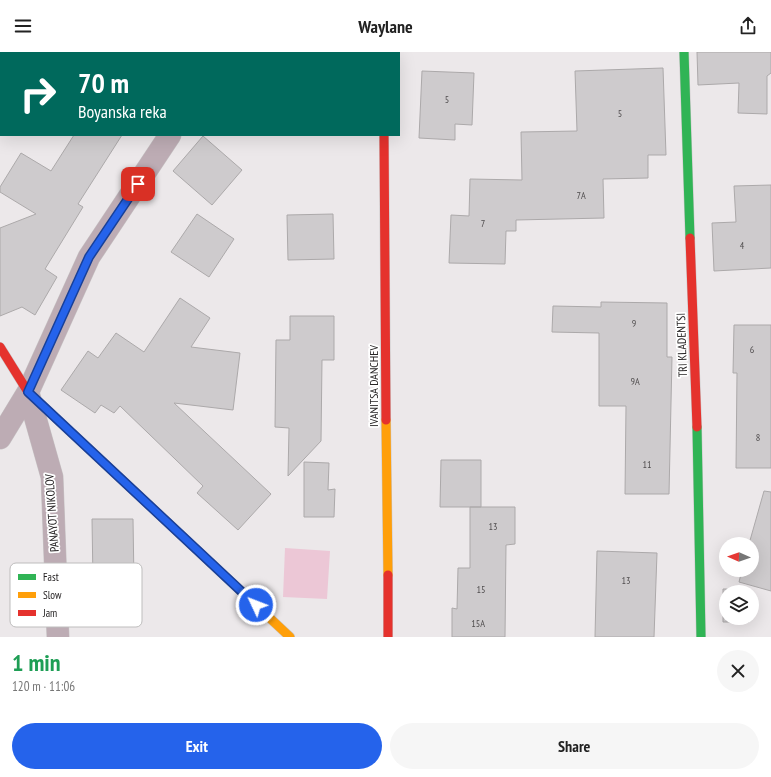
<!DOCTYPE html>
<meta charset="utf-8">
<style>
:root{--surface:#fff;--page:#f6f6f6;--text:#222;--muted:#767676;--accent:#2563eb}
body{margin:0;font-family:"PT Sans Narrow",sans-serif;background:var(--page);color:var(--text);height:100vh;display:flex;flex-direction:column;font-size:15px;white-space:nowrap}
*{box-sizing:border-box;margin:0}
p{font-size:13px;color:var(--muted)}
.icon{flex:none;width:22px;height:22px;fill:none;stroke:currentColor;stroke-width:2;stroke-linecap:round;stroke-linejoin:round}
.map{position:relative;height:585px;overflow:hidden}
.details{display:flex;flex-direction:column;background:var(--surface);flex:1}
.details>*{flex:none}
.top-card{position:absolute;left:0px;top:0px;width:400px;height:84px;box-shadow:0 4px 16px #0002;background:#00695c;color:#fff;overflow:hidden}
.needle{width:26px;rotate:272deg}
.controls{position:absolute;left:719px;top:485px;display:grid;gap:8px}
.controls a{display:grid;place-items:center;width:40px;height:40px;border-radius:50%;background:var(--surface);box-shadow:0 4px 16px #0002;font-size:20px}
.pin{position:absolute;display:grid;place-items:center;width:34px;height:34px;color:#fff;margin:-17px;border-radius:8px;box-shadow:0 2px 6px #0006}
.me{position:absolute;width:44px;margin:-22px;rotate:313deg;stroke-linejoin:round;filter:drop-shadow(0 0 3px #0008)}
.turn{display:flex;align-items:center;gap:14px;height:84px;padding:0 12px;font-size:18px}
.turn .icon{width:52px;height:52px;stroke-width:2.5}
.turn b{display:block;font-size:28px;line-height:34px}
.round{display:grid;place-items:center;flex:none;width:42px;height:42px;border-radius:21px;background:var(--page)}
.overview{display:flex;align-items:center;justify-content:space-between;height:68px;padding:0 12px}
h1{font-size:24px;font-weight:700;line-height:30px;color:#1e9e55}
.action{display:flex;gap:8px;margin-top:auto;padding:8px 12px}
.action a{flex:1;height:46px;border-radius:24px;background:var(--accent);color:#fff;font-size:16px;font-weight:700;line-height:46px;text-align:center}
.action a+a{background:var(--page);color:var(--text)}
header{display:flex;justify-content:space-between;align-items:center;height:52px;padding:0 12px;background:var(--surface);font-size:18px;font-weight:700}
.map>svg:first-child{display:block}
.green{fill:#ecc7d6}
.building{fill:#cecbcd;stroke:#aca9aa}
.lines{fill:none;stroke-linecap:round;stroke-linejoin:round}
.street-casing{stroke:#c8c5c6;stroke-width:23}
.fast-casing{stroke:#c8c5c6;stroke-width:10}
.slow-casing{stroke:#c8c5c6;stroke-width:10}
.jam-casing{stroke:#c8c5c6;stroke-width:10}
.street{stroke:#bdacb4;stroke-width:22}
.fast{stroke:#30b455;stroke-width:9}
.slow{stroke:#ff9f0a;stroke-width:9}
.jam{stroke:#e5322d;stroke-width:9}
.route-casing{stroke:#184099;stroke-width:10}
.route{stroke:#2563eb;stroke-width:7}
.labels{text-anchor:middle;stroke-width:3.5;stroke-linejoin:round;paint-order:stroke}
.number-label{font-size:10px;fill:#504d4e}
.street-label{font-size:12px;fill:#262324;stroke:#fff}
.key{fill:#fff;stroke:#bebdbd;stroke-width:1}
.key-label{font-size:11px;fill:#262324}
</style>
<header><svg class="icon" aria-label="menu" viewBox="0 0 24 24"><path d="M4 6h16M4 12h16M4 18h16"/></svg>Waylane<svg class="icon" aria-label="share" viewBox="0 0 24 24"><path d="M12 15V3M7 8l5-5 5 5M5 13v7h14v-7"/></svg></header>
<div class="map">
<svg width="771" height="585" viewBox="0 0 771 585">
<rect width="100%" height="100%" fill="#ece8ea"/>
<path class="green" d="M285,496l45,3 -3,48 -44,-2z"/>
<path class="building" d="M697,0h74v21l-4,3v38l-29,-1 1,-30 -41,2z
M663,16l3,87h-18v23l-45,1 1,39 -88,2v11h-10l-1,33 -56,-1 2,-48 18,1 1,-37 52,1 -1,-48 56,-1 -2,-60z
M422,19l52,2 -2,52 -17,-1v16l-36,-2z
M74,83h48l-44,69 5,3 -38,62 12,8 -22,38 -13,-8 -22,9v-88l36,-14 -36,-22v-5l21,-34 30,18z
M203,84l39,34 -30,35 -39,-34z
M771,133v83l-57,3 -2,-48 24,-1 -2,-36z
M197,162l37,25 -25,38 -38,-25z
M333,162l1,45 -46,1 -1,-45z
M180,246l30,20 -19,29 49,6 -7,57 -59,-7 97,91 -33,36 -41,-37 6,-7 -83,-80 -6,7 -13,-8 -6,8 -34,-23 27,-39 10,7 18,-25 28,19z
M601,250l66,1v54h5l-3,137h-44l1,-88h-27v-73l-47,-1 1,-26 48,1z
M290,264h44v44h-12l-1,81 -33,35 1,-48 -14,-1 1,-87h14z
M734,273h37v143h-35l1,-95h-4z
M441,408h40v47h-41z
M304,410l25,1 -1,27 7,-1 -1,28h-30z
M764,439l7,1v99l-32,-9 3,-12h10v-26h-3z
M470,455h45v37l-9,1 -1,92h-53v-29l5,1 1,-41h12z
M92,467h41l1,63h-41z
M597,499l60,2 -3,84h-59z
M723,537h26v3h-23v26h23v4h-26z"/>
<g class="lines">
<g class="street-casing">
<path id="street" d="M225,1l1,-1
M28,340l24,85 6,160
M0,386l28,-46 61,-135 81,-122"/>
</g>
<g class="fast-casing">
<path id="fast" d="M684,0l6,186
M697,375l4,210"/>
</g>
<g class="slow-casing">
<path id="slow" d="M383,0v1
M386,368l2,155
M211,511l79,74"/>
</g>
<g class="jam-casing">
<path id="jam" d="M384,83l2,285
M690,186l7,189
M0,295l28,45 183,171
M388,523v62"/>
</g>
<use href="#street" class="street"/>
<use href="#fast" class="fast"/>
<use href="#slow" class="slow"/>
<use href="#jam" class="jam"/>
</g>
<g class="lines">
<g class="route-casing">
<path id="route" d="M138,132l-49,73 -61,135 228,213"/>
</g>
<use href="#route" class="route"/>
</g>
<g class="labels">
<g class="number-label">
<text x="447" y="51">5</text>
<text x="620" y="65">5</text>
<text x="581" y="147">7А</text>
<text x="483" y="175">7</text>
<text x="742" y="197">4</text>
<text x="634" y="275">9</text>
<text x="752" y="301">6</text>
<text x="635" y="333">9А</text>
<text x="758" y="389">8</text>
<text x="647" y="416">11</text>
<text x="493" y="478">13</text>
<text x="626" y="532">13</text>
<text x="481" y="541">15</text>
<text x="478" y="575">15А</text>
</g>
<g class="street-label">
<text transform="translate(682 293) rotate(-92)" y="4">TRI KLADENTSI</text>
<text transform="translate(374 334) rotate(-90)" y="4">IVANITSA DANCHEV</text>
<text transform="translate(52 461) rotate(-94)" y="4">PANAYOT NIKOLOV</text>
</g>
</g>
<rect x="10" y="511" width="132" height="64" rx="6" class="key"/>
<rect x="18" y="522" width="18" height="6" fill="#30b455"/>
<rect x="18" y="540" width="18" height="6" fill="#ff9f0a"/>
<rect x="18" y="558" width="18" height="6" fill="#e5322d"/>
<g class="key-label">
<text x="43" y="529">Fast</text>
<text x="43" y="547">Slow</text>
<text x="43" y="565">Jam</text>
</g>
</svg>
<div class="controls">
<a><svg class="needle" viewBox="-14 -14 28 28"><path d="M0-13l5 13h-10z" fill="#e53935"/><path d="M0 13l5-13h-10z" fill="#767676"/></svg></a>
<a><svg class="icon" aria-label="layers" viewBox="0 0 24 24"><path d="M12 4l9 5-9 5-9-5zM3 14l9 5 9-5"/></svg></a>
</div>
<div class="pin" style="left:138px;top:132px;background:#d93025"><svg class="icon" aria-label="arrive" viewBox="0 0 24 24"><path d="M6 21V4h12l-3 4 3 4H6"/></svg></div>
<svg class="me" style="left:256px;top:553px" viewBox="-20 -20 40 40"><circle r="17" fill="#2563eb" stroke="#fff" stroke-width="3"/><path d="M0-11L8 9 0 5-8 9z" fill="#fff"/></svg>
<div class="top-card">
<div class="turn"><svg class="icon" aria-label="right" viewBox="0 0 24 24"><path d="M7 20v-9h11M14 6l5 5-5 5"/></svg><div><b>70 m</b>Boyanska reka</div></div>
</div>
</div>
<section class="details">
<div class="overview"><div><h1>1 min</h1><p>120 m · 11:06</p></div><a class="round"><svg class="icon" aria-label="close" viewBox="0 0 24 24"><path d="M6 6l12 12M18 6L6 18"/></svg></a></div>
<div class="action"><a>Exit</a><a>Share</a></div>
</section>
